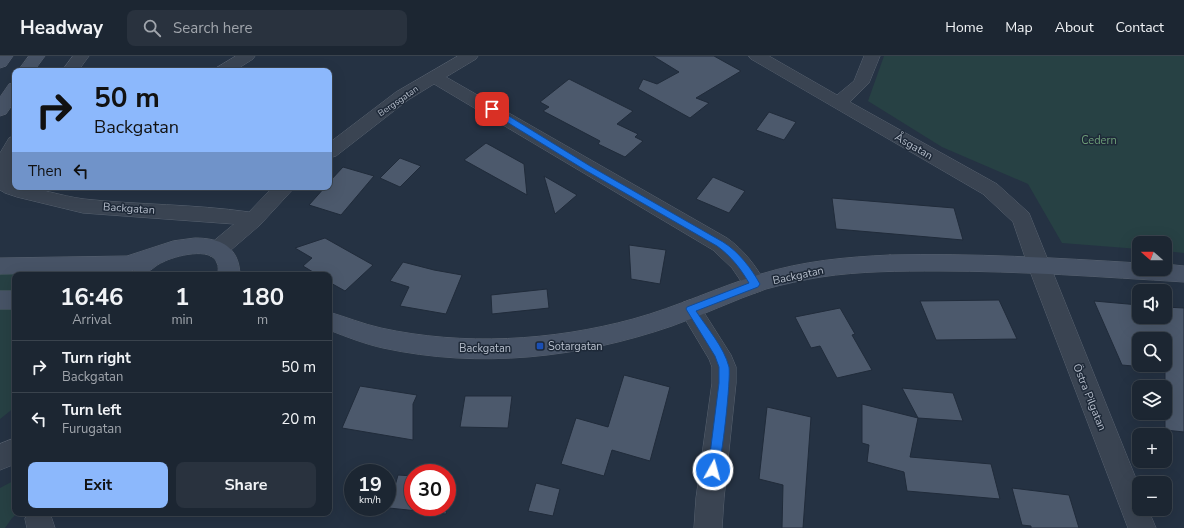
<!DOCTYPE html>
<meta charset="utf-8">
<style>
:root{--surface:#1c2632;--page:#29323e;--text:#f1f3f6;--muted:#a0a5ac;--line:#3a434d;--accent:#8cb8fc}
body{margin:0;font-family:"Nunito Sans",sans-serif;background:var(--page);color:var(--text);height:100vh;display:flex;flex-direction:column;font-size:15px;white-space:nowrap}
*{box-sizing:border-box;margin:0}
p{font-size:13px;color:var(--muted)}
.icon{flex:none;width:22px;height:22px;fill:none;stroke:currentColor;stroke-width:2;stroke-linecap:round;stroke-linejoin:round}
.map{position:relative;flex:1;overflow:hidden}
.side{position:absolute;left:12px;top:216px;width:320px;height:244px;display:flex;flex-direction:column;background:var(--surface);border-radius:8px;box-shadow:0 4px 16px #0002,0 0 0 1px var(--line)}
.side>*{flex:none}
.top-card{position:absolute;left:12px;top:12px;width:320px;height:122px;border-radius:8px;box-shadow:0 4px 16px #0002,0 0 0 1px var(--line);background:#8cb8fc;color:#111;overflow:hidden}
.needle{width:26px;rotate:290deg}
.fabs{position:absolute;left:1132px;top:180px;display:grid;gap:8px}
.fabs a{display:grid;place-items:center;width:40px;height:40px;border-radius:8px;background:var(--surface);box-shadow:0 4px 16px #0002,0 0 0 1px var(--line);font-size:20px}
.speed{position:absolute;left:344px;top:408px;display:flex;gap:8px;font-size:20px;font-weight:700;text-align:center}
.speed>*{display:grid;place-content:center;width:52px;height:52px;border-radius:50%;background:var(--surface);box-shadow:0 4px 16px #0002,0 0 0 1px var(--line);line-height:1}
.speed small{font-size:10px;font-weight:400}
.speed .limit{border:6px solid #d22;background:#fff;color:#111}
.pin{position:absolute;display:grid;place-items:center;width:34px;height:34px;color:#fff;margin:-17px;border-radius:8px;box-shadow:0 2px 6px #0006}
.me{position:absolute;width:44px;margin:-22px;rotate:7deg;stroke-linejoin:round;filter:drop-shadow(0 0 3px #0008)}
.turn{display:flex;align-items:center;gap:14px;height:84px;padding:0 16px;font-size:18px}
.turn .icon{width:52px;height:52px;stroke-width:2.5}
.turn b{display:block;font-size:28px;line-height:34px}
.then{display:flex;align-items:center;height:38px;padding:0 16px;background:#0003;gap:8px;font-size:15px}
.eta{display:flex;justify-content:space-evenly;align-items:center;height:68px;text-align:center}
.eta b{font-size:24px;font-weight:700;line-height:28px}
.cta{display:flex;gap:8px;margin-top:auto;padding:8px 16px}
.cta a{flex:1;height:46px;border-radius:8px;background:var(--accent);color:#111;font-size:16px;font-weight:700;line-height:46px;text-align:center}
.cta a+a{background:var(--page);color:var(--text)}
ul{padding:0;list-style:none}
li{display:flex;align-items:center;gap:12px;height:52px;padding:0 16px;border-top:1px solid var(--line)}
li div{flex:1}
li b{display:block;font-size:15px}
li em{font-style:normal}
header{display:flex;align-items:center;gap:24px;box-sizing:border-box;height:56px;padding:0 20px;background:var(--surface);border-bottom:1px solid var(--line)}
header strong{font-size:19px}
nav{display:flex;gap:22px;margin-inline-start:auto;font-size:14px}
.search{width:280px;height:36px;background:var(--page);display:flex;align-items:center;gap:10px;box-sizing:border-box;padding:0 14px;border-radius:8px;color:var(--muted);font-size:15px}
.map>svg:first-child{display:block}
.green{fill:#274144}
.building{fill:#4c596c;stroke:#202b3a;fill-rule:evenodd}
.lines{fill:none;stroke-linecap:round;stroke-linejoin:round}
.street-casing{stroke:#586270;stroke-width:1}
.secondary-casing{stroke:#586270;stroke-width:1}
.street{fill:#3a4452;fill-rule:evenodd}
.secondary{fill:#475366;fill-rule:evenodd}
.route{fill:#1a73e8;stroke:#114b97}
.transit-dot{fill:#1a4fb4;stroke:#1e2938;stroke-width:1.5}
.labels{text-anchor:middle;stroke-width:3;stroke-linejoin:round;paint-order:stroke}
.far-street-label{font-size:9px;fill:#b7bfcc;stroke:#1e2938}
.park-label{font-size:11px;fill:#6d9e78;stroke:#1e2938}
.street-label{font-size:11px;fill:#b7bfcc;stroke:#1e2938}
.poi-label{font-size:11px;fill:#b7bfcc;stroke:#1e2938;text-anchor:start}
</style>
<header>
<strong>Headway</strong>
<div class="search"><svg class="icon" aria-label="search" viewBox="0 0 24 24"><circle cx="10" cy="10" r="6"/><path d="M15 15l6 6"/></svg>Search here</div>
<nav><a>Home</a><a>Map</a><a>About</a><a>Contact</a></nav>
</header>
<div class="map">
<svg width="1184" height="472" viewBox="0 0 1184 472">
<rect width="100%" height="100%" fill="#253243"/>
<path class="green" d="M884,0h300v197l-19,-2v-8h-26v6l-77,-6 -34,-59 -86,-37 -74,-46z
M107,216v3h-92v17h-15v-18z
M0,250h15v101l-15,12z
M15,424v33h3l-6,5 -7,10h-5v-40z"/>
<path class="building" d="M653,0h61l27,15 -45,27 13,5 -19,15 -52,-29 5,-10 14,5 22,-12z
M569,23l64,32 -16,13 21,10 -3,3 8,4 -18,16 -27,-13 2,-3 -57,-30 6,-4 -9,-5z
M769,56l27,10 -12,18 -28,-10z
M486,87l38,21 3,31 -63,-35z
M400,102l21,8 -21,21 -20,-9z
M343,111l31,9 -33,39 -32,-10 16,-18h4v-5z
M544,120l33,19 -22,19z
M713,121l32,14 -16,22 -33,-14z
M832,142l122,10 9,32 -127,-11z
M325,182l48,27 -28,26 -16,-9v-7h-11l-15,-9 9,-8 -17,-10z
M629,189l37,5 -6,34 -29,-5z
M403,206l31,8 28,5 -16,39 -46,-8 9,-19 -19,-6z
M547,233l2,19 -57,6 -1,-19z
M999,244l18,39 -81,1 -16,-39z
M1094,245l45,4v12h26v-10l19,1v124l-19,-2v-61l-43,-4zM1139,283h26v26h-26z
M840,252l15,26 -3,1 20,35 -35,8 -17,-32 -9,2 -16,-31z
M624,319l46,12 -20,74 -38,-11 -8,26 -43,-12 15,-46 32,9z
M360,330l57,9 -4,9v36l-71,-12z
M902,332l51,5 10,28 -45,-3z
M465,340h47l-4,32 -48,-1z
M862,348l56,14 -8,39 81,7 9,35 -93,-8 -3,-19 -37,-10 2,-17 -7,-2z
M767,351l44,10 -8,111h-21l1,-43 -24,-6z
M398,419l15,1v31h34v-28h6l-7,35 -57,-6z
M536,427l24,6 -7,27 -25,-5z
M1012,432l57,7 10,33h-48v-2l-9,-1z"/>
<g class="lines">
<g class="street-casing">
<path id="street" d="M73,0h16l-11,15h-16z
M236,0h19l-2,3 -19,12h-20l2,-3z
M458,0h20l-2,3 -30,18 281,161c17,12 29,28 39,46l-3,6 -8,3 -8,-3 -15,-22 -19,-18 -279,-166 -26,16 -72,56 -7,2v-15l67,-51z
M749,0h20l68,39 17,-14 10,-25h16l-11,27 -19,19 147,82 32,29 110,273v23h9l8,19h-28l-100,-262 -15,-44 -30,-28 -232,-135z
M15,80l-1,38 1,13c24,0 45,9 69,12 55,6 110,5 165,13l24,-25h22l-35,38 -36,31 -7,2 -7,-2 -3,-6 3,-6 24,-20 -151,-11 -66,-16 -12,-4 -5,-3v-37l9,-15z
M690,244l8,3 33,52 5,12v16l-12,115 -2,30h-28l2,-30 16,-115v-16l-3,-8 -30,-50 3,-6z
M15,382v26l-15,6v-26z
M28,457h22l5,15h-28l-2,-9z"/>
</g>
<g class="secondary-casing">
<path id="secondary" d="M0,0h13l-7,10 -6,2z
M29,0h16l-11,15h-16z
M15,27v18l-9,13 -6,2v-19l9,-13z
M195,182c25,0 44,8 45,37h-22c0,-4 1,-9 -1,-12 -5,-17 -43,-7 -54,-1 -8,3 -12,10 -21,12l-8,-4 -7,2 -127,2v-16l127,-2 46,-15z
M890,199c83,-2 166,3 249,8v6h26v-5l19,2v16c-82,-5 -163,-11 -245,-11 -39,0 -79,0 -118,6 -18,3 -37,7 -55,12 -32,11 -63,26 -94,37 -93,32 -192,43 -289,22 -18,-4 -36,-11 -54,-18v-18c17,5 34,12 52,16 82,18 171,13 252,-9 44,-12 85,-32 128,-45 42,-13 85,-17 129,-19z
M0,235h15v18h-15z"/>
</g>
<use href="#street" class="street"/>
<use href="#secondary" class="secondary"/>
</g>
<path class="route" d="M489,51h5l96,59 133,76c16,10 28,26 37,42l-2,3 -62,24c11,17 28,36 33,56 2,11 -7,95 -12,106l-4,2 -4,-2 -1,-3 11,-87v-16l-4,-11 -29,-47 1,-2 62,-24c-8,-14 -18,-27 -32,-37l-132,-76 -96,-59z"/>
<rect class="transit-dot" x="536" y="286" width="8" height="8" rx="2"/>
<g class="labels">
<g class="far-street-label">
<text transform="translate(398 45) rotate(-35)" y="3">Bergsgatan</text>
</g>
<g class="park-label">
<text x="1099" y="88">Cedern</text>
</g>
<g class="street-label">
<text transform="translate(914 90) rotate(30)" y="4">Åsgatan</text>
<text transform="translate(129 152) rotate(4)" y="4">Backgatan</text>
<text transform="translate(798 219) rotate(-12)" y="4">Backgatan</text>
<text x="485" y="296">Backgatan</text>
<text transform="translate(1090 341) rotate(68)" y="4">Östra Pilgatan</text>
</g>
<g class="poi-label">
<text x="548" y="294">Sotargatan</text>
</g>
</g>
</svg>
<div class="fabs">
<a><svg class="needle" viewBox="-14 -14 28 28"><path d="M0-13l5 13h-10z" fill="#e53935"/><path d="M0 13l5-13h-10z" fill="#a0a5ac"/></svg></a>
<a><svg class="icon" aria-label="sound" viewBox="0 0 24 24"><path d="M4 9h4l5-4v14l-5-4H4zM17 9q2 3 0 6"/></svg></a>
<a><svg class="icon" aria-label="search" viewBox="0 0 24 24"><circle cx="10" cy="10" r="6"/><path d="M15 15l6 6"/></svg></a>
<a><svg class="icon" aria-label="layers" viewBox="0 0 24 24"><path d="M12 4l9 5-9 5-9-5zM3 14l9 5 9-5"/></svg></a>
<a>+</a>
<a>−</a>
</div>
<div class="speed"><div>19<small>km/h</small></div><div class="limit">30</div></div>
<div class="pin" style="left:492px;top:53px;background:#d93025"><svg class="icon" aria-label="arrive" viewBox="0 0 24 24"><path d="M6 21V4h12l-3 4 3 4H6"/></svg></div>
<svg class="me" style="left:713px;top:414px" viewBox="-20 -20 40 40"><circle r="17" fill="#1a73e8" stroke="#fff" stroke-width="3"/><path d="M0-11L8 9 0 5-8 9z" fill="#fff"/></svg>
<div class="top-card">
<div class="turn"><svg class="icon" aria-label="right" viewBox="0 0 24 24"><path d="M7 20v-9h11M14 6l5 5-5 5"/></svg><div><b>50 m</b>Backgatan</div></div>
<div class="then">Then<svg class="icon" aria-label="left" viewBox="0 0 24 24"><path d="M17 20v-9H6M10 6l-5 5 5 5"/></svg></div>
</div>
<section class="side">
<div class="eta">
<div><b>16:46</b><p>Arrival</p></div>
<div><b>1</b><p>min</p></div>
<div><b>180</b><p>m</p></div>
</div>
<ul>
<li><svg class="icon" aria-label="right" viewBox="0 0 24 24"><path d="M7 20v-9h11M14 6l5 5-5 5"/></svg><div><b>Turn right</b><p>Backgatan</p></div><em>50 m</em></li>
<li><svg class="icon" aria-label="left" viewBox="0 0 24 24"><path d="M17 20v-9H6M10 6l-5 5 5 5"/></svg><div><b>Turn left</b><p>Furugatan</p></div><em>20 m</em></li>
</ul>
<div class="cta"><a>Exit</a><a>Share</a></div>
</section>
</div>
